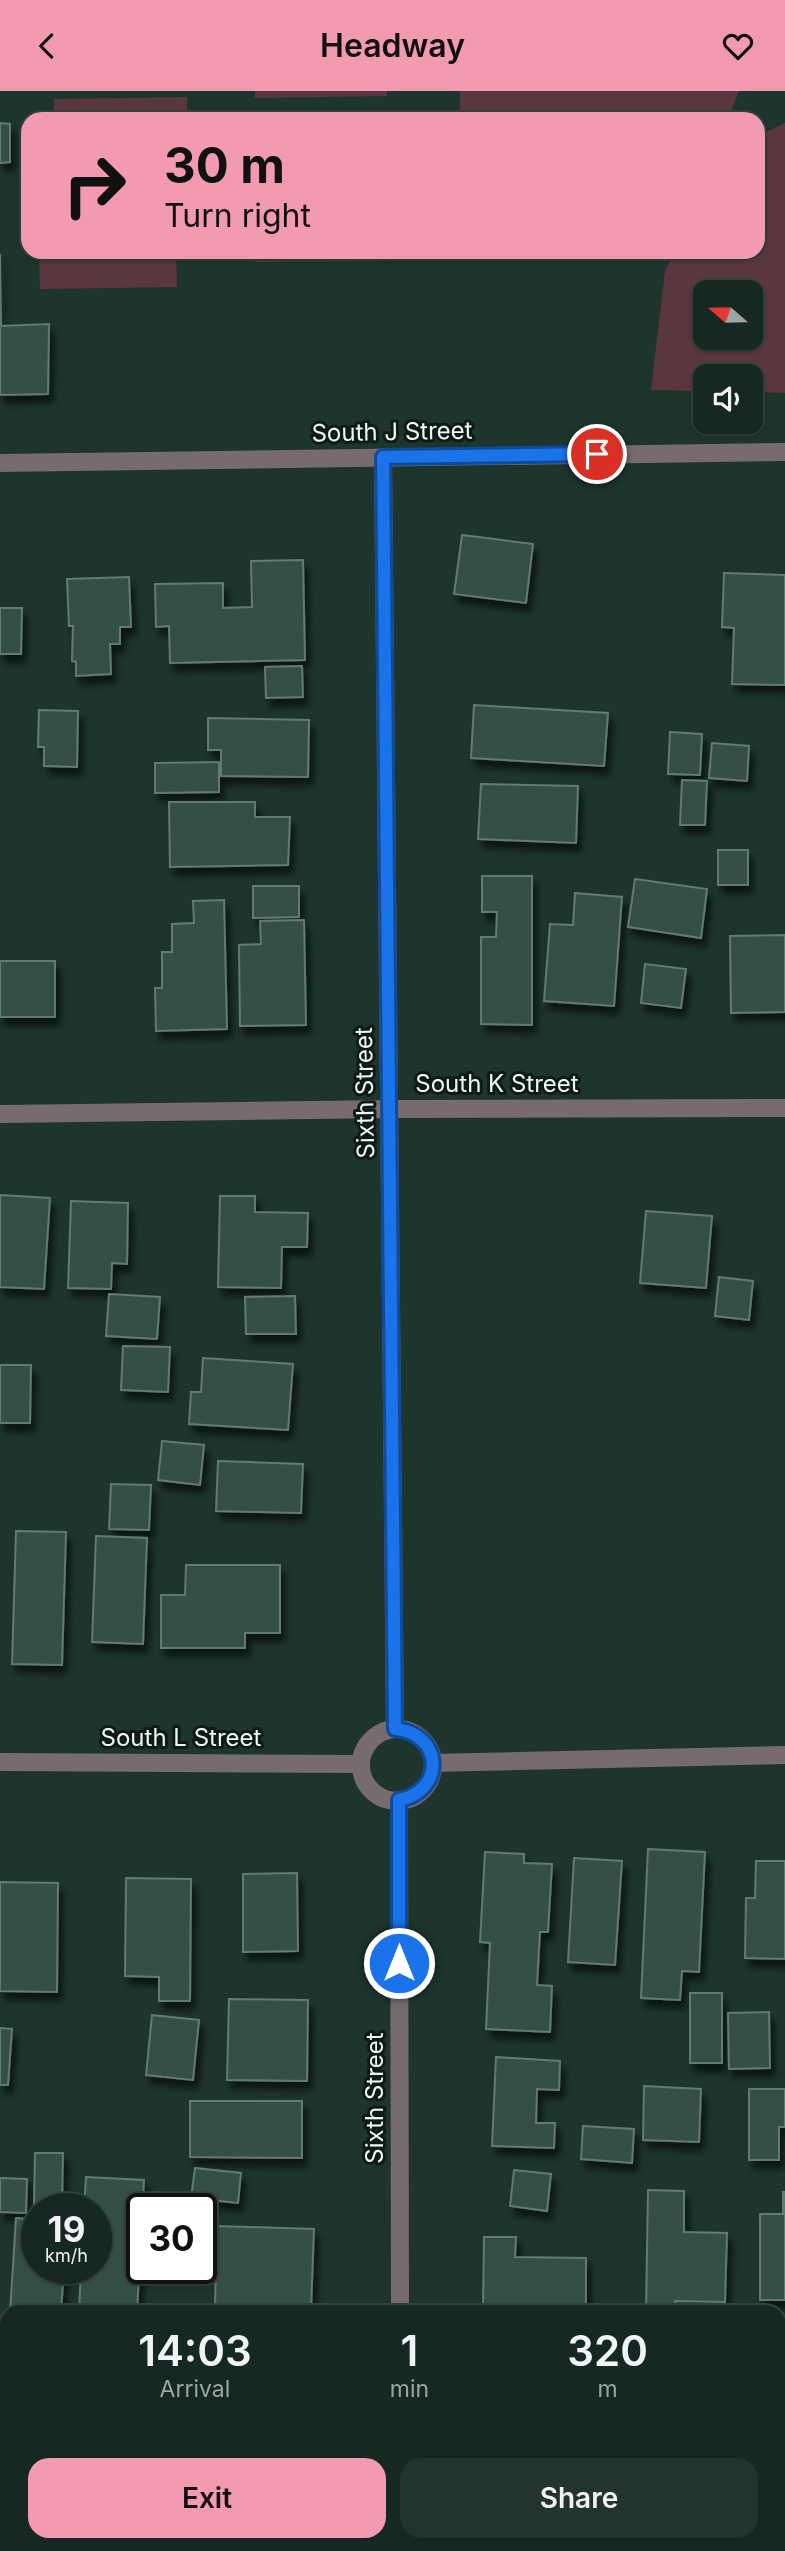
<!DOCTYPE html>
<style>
:root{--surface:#162822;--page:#23342f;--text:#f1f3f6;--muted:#9ea6a5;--line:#354440;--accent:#f29aaf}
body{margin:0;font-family:Inter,sans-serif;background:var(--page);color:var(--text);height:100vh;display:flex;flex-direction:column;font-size:26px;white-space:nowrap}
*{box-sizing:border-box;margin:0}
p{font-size:23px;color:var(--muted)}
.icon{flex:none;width:38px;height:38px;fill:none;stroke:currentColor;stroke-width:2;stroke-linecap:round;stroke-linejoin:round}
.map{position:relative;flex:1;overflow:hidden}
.panel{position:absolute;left:0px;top:2214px;width:786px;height:247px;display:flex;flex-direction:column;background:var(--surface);border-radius:21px 21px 0 0;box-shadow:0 2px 5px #0004,0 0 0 2px var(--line)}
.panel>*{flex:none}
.guide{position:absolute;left:21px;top:21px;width:744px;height:147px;border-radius:21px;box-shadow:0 2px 5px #0004,0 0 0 2px var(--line);background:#f29aaf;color:#111;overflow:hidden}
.needle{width:46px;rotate:290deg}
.tools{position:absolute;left:693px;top:189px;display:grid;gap:14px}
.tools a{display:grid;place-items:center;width:70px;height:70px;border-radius:14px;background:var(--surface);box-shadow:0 2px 5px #0004,0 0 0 2px var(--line);font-size:35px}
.speed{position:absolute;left:21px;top:2102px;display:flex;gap:14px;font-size:35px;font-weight:700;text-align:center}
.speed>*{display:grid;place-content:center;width:91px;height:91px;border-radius:50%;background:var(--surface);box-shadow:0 2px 5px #0004,0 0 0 2px var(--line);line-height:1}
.speed small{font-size:18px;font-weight:400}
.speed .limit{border:4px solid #111;border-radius:10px;background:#fff;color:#111}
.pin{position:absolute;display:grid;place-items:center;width:60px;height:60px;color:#fff;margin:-30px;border:4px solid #fff;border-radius:50%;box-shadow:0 2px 7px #0007}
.me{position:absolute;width:77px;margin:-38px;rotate:0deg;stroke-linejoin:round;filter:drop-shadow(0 0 5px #0008)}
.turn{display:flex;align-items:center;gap:24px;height:147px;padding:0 28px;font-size:32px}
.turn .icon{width:91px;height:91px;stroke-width:2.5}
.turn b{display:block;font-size:49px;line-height:60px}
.eta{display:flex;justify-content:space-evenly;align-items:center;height:119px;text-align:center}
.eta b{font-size:42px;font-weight:600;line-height:49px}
.primary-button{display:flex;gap:14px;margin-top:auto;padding:14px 28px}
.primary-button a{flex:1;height:80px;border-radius:21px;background:var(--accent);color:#111;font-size:28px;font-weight:600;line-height:80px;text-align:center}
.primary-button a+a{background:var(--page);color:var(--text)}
header{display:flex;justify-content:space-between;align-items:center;height:91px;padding:0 28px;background:var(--accent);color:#111;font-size:32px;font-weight:600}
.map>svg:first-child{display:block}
.green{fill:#5a373f;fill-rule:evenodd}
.building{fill:#364f46;stroke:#617b71;stroke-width:2;filter:url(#shadow)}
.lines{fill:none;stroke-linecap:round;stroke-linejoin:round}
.minor{stroke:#776b6d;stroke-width:18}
.tertiary{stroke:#776b6d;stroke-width:18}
.route-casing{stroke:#114b97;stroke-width:18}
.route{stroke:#1a73e8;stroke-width:12}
.labels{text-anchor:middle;stroke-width:6;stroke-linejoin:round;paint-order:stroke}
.street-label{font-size:24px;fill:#eaf9f3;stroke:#0f1a16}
</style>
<header><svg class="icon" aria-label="back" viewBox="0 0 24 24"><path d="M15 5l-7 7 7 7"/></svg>Headway<svg class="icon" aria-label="heart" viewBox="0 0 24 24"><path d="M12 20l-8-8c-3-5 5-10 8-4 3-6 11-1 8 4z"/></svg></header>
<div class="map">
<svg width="785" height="2460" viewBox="0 0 785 2460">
<defs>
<filter id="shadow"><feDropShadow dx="4.5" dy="8" stdDeviation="3.5" flood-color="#0009"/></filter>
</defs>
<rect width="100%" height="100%" fill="#1d352d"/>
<path class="green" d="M255,0h132v5l-132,2z
M460,0h279l-11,28h-268z
M187,6v22h-133v-20z
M785,32v270l-34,-1v-16h-46v15l-54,-1 14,-119 9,-19h84v-116zM751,201v46h-46v-46z
M39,161h137l1,35 -137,2z
M255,161h134l1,9 -135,1z"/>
<path class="building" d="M0,32l10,1v38l-10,1z
M0,163l1,72 48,-2 -1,70 -48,1z
M462,444l71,9 -7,59 -72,-9z
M303,469l2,100 -135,3 -1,-37 -13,1 -1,-43 68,-1v25l29,-1 -1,-46z
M724,482l61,2v110l-53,-1 2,-56 -12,-1z
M129,486l2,50h-11v17h-10l1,30 -35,2v-14l-4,-1 1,-35h-4l-2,-47z
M0,517h22l-1,46h-21z
M302,575l1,31 -37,1 -1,-31z
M474,614l134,8 -4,53 -133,-8z
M39,619l39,1 -1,56 -33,-1v-19h-6z
M208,627l101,2 -1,57 -87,-1v-26h-13z
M670,641l32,2 -2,41 -32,-1z
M712,652l37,3 -2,35 -38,-3z
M219,671v30l-64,1v-30z
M682,689l25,1 -2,44h-25z
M481,693l97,2 -2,57 -98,-4z
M169,711h86v15h35l-2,48 -118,2z
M718,759h30v35h-30z
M482,785h50v149l-51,-1v-87h15l1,-25h-15z
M635,788l72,10 -6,49 -73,-11z
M253,795h46v31l-46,1z
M575,802l47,4 -8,109 -70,-5 6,-77 23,1z
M224,809l3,129 -71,2 -1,-43h7v-36h10v-28l22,-1 -1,-22z
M304,829l2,105 -66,1 -1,-81 22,-1 -1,-23z
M785,844v77l-54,1 -1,-77z
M0,870h55v56h-55z
M645,873l41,5 -5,39 -40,-5z
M0,1104l50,3 -6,91 -44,-2z
M220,1105h35v16l53,1 -1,34h-25l-1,41 -63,-1z
M71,1110l57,2 -1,61 -15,-1 -1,26 -43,-1z
M646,1120l66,5 -6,72 -66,-5z
M719,1186l34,4 -4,39 -34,-4z
M109,1203l51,3 -3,42 -51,-3z
M295,1205l1,38h-50l-1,-37z
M123,1255l47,1 -2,45 -47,-2z
M203,1267l90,6 -5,66 -99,-6 2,-32h10z
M0,1274h31l-1,58h-30z
M162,1350l42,4 -4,40 -42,-5z
M218,1370l85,3 -2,49 -85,-2z
M111,1393l40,1 -2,45 -40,-1z
M16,1440l50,1 -4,133 -50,-1z
M96,1445l51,2 -4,106 -51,-2z
M186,1474h94v68h-35v15h-84v-53h24z
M648,1758l57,3 -6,120 -17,-1 -2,29 -39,-2z
M485,1761l39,2v9l28,1 -4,68h-8l-3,53 15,1 -2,46 -64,-3 4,-86 -10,-1z
M574,1767l48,3 -7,104 -47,-3z
M756,1770h29v98l-40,-1 1,-60h9z
M297,1782l1,78 -55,1v-78z
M126,1787l65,1 -1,122h-31v-24l-34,-1z
M0,1791l58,1 -1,109 -57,-1z
M690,1902h32v70h-32z
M229,1908l79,1 -1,81 -80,-1z
M769,1921l1,56 -41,1 -1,-56z
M152,1924l47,5 -6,60 -47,-5z
M0,1937l12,1 -4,56h-8z
M496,1966l64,4 -1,29 -22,-1 -1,34h19l-1,25 -62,-2z
M644,1995l57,3 -2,53 -56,-2z
M749,1998h36v38h-6v33h-30z
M190,2010h112v57l-112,-1z
M583,2035l51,3 -2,34 -51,-4z
M35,2062h28l-1,52 -28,-1z
M195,2077l46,5 -3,30 -47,-5z
M514,2079l37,4 -4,37 -37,-5z
M86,2086l58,3 -7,132h-58l2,-44h15v-59h-12z
M0,2087l27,1 -1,34 -26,-1z
M648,2099l36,1v41l43,1 -2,69 -50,-1 1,11h-30z
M783,2101h2v108h-25v-86h23z
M16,2127l21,2v48h27l-3,44h-51z
M217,2135l97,3 -3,80 -96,-3z
M484,2146h32l-1,20 71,1v52l-103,-1z
M0,2414h7v40h67v6h-74z
M779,2416h6v44h-48l1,-6h41z
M96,2454h102v6h-102z
M232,2454h73v6h-73z
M508,2454h89v6h-90z"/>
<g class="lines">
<path class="minor" d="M383,366l12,1272
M0,372l785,-11
M0,1023l389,-5 396,-1
M399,1709l1,512
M779,2315h6
M0,2325h7
M402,2454v6"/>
<path class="tertiary" d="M361 1674a36 36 0 1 1 72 0a36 36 0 1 1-72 0Z
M0,1671l361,2
M433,1672l352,-8"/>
</g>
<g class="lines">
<g class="route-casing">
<path id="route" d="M399,1872v-163c47,-9 44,-67 -4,-71l-12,-1272 214,-3"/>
</g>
<use href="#route" class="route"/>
</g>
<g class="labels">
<g class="street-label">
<text transform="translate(392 341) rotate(-1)" y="8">South J Street</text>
<text x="497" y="1001">South K Street</text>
<text transform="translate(365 1002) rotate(-91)" y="8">Sixth Street</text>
<text x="181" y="1655">South L Street</text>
<text transform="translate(375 2007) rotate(-90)" y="8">Sixth Street</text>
</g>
</g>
</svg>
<div class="tools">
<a><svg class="needle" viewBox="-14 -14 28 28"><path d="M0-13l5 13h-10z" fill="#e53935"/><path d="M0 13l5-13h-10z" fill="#9ea6a5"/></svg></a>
<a><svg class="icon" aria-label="sound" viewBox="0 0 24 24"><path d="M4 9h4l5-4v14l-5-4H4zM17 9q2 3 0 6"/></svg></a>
</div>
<div class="speed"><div>19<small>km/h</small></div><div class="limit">30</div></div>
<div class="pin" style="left:597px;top:363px;background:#d93025"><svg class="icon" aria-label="arrive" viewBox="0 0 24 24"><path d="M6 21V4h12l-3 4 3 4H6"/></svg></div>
<svg class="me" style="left:399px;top:1872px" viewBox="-20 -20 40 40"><circle r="17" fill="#1a73e8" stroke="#fff" stroke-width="3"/><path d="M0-11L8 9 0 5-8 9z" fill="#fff"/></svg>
<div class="guide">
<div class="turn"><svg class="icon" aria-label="right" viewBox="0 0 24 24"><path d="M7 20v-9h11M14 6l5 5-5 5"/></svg><div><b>30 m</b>Turn right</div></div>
</div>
<section class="panel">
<div class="eta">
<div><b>14:03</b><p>Arrival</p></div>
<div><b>1</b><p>min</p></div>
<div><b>320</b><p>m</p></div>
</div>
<div class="primary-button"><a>Exit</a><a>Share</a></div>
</section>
</div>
